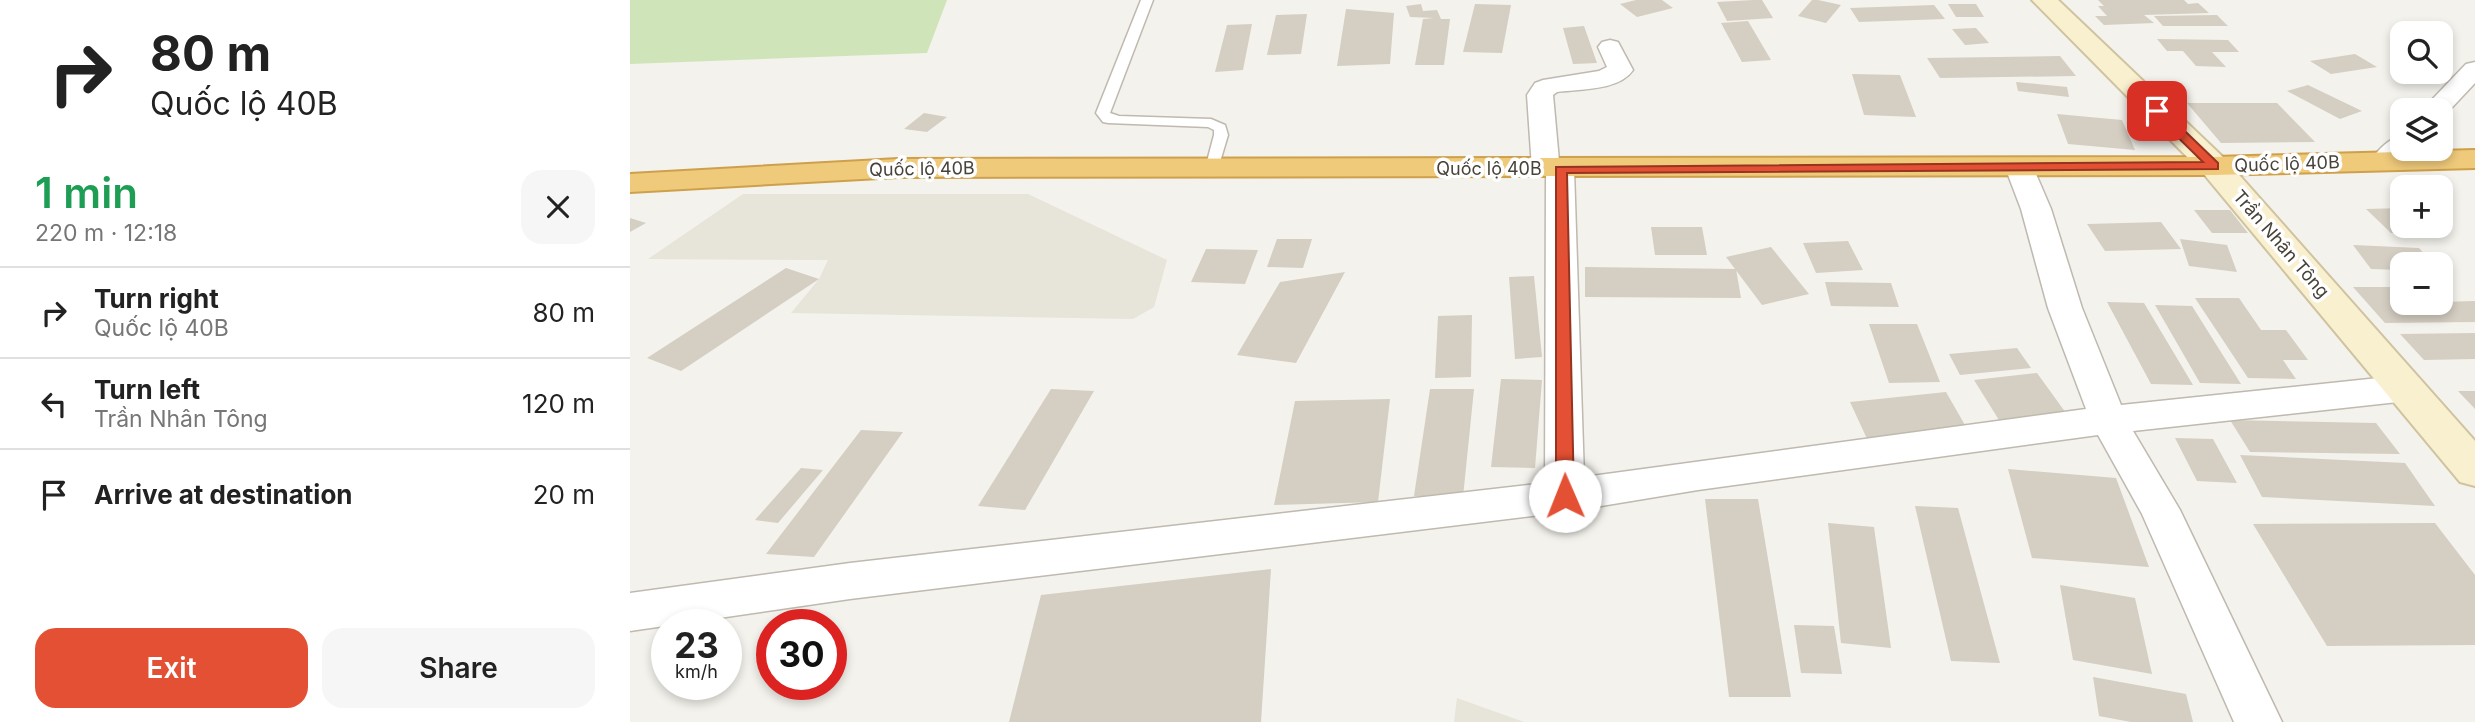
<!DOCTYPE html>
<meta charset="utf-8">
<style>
:root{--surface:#fff;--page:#f6f6f6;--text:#222;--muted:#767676;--line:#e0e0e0;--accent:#e45033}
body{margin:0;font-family:Inter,sans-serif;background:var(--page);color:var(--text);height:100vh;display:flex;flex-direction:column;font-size:26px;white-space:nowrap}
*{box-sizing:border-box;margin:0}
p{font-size:23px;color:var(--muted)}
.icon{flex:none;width:38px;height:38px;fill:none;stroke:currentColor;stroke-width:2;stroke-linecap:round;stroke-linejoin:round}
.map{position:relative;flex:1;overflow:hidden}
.drawer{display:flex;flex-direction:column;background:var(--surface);width:630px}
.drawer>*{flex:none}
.top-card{background:#fff;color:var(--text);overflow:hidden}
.fabs{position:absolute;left:1760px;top:21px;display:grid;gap:14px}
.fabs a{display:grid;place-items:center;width:63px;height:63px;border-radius:14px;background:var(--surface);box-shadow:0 4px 10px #0003;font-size:35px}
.speed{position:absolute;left:21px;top:609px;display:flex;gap:14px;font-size:35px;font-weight:700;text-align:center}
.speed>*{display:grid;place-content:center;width:91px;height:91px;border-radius:50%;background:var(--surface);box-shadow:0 4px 10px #0003;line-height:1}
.speed small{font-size:18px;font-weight:400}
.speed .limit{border:10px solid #d22;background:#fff;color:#111}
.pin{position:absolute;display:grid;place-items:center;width:60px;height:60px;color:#fff;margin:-30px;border-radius:14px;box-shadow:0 4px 10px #0006}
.me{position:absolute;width:77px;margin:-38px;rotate:359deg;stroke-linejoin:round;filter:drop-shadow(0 0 5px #0008)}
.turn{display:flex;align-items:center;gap:24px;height:147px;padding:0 35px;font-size:32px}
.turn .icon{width:91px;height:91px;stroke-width:2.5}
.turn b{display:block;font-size:49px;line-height:60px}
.round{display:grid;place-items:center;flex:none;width:74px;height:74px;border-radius:21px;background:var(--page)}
.head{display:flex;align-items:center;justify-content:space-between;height:119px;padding:0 35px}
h1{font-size:42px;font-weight:600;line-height:52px;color:#1e9e55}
.cta{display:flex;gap:14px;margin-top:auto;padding:14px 35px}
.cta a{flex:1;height:80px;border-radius:21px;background:var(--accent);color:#fff;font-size:28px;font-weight:600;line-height:80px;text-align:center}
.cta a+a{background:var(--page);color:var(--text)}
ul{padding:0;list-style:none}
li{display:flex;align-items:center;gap:21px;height:91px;padding:0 35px;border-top:2px solid var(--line)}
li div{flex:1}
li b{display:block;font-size:26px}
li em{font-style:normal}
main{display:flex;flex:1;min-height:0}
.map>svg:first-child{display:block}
.residential{fill:#e7e4da}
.green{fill:#d0e4b9}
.building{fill:#d5cec2}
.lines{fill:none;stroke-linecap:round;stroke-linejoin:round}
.lane-casing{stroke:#bfb9af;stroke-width:3}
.street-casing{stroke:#bfb9af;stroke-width:3}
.secondary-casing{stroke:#cfc3a0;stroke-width:4}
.highway-casing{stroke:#cea04c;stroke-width:4}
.lane{fill:#fff;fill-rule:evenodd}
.street{fill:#fff;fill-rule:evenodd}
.secondary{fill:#f9f0d0;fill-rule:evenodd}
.highway{fill:#efca7b;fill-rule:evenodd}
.route{fill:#e45033;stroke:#943421;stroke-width:2}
.labels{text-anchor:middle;stroke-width:7;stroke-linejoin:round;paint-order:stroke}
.street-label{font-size:18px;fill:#48433a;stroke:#fff}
</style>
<main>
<section class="drawer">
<div class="top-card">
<div class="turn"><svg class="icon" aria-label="right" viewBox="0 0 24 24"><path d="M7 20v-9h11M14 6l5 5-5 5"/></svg><div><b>80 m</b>Quốc lộ 40B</div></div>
</div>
<div class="head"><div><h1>1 min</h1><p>220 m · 12:18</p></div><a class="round"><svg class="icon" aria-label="close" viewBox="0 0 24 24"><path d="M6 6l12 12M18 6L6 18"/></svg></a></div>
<ul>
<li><svg class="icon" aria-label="right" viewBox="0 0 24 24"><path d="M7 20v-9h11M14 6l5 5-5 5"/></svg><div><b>Turn right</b><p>Quốc lộ 40B</p></div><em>80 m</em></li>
<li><svg class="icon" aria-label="left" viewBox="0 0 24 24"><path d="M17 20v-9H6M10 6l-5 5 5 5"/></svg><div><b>Turn left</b><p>Trần Nhân Tông</p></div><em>120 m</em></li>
<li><svg class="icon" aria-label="arrive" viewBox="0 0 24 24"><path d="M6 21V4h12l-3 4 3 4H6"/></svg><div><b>Arrive at destination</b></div><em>20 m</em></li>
</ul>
<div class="cta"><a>Exit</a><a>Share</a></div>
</section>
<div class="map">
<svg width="1845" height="722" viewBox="0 0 1845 722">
<rect width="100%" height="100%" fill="#f4f2ec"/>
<path class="residential" d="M113,194h285l139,66 -13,47 -21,12 -342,-6 28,-34 9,-19 -180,-1z
M827,698l67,24h-70z"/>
<path class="green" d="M0,0h317l-20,53 -297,11z"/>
<path class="building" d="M1006,0h26l11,8 -36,9 -17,-13z
M1123,0h9l11,18 -46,3 -10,-19z
M1182,0h6l23,5 -15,18 -28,-7z
M1468,0h86l4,4 10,-1 11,10 -65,2 10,8 -50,2 -9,-9h12l-9,-10h6z
M791,4l2,7 14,-1 4,9h9l-6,46h-29l8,-46 11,-1 -24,-1 -4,-11z
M845,4l36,1 -9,48 -39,-1z
M1318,4h28l8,13h-28z
M1304,5l11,14 -86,3 -9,-14z
M716,9l48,4 -4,51 -53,2z
M677,14l-6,40 -34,1 9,-40z
M1587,15l11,11h-65l-9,-10z
M1118,21l23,39 -29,2 -21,-39z
M622,24l-9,46 -28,2 12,-47z
M954,26l13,37 -24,1 -10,-36z
M1346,28l13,15 -24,2 -13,-16z
M1527,39l71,1 11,12h-27l14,15 -30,-1 -13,-15h-16z
M1725,54l22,13 -46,7 -21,-13z
M1430,56l16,20 -136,2 -13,-20z
M1222,74l48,1 16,42 -52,-2z
M1386,82l51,5 2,10 -51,-6z
M1678,85l54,26 -22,8 -53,-28z
M1557,103h90l38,39 -94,1z
M294,113l23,4 -20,15 -23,-3z
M1427,114l65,6 13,30 -67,-6z
M1773,208v18h29l7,6 -48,1 -25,-24z
M1564,210h36l18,23h-36z
M0,218l16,5 -16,9z
M1531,222l20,27 -76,2 -18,-27z
M1021,227h51l5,28h-52z
M647,239h35l-9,29 -36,-1z
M1550,239l47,6 10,27 -48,-6z
M1218,241l15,29 -47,3 -13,-30z
M1723,245l66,3 14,16h-30v6l-32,-1z
M1141,247l38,47 -47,11 -36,-48z
M576,249l52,1 -13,34 -54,-2z
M955,267l151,2 5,29 -156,-1z
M156,268l33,11 -138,92 -34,-13z
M715,272l-49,91 -59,-8 43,-73z
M904,276l8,81 -27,2 -6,-82z
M1195,282l66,1 8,24 -68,-1z
M1723,287h48l2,16 72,-2v21l-90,1z
M1565,298h44l22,32h25l22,30h-25l13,19 -48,-1z
M1477,302l37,1 49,82 -42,-1z
M1525,305l37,1 49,78 -41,-1z
M842,315l-1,62 -36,1 3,-62z
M1239,324h48l23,58 -51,1z
M1845,333v26l-51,1 -24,-26z
M1387,348l14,20 -71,7 -11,-21z
M1407,373l34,47 -67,8 -30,-48z
M871,379l41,1 -7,88 -44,-1z
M421,389l43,2 -69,119 -47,-4z
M800,389h44l-11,108 -49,-1z
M1828,391h17v18z
M1316,392l23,40 -100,11 -19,-41z
M760,399l-12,103 -104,3 21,-104z
M1600,420l146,3 24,31 -150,-2z
M231,430l42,2 -89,125 -48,-3z
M1545,438l38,1 24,44 -40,-2z
M1610,455l165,8 30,43 -173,-9z
M171,468l22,2 -45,53 -23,-3z
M1378,469l108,9 33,89 -117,-9z
M1075,499h53l33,198h-62z
M1285,506l43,2 42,155 -49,-2z
M1198,523l46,4 17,121 -50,-5z
M1805,523l40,52v70l-148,1 -74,-122z
M641,569l-10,153h-252l32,-127z
M1430,585l75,13 17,76 -79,-14z
M1164,625l40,1 8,48 -41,-1z
M1463,677l93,17 7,28h-62l-32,-6z"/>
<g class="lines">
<g class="lane-casing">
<path id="lane" d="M511,0h12l-43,113 9,3 92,3 14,6 3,10 -11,37 -5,1 -7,-4 9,-34v-5l-6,-3 -100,-4 -5,-1 -7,-9z"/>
</g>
<g class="street-casing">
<path id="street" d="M980,40l8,2 15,28c-14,21 -54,19 -76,22l-4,3 6,66 11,2 4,6 10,308 502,-68 -38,-101 -27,-99 -16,-42 4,-6 10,-2 10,2 4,6 18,42 31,99 39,97 286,-30 13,4 5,9 -5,9 -13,4 -274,30 47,79 102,212h-48l-92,-208 -44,-79 -400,55 -133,22 -715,87 -220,32v-38l220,-30 695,-80 1,-307 -10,-2 -4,-6 -5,-73 8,-12 8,-3 56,-9 8,-4 -9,-20 4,-5z
M1845,62v21l-31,33h-3v-6h-19l44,-46z
M1773,135v14h10c-13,12 -20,23 -39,18l-4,-6c8,-11 19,-23 33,-26z"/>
</g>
<g class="secondary-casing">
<path id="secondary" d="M1402,0h26l167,159 250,282v45l-15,-4 -257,-309z"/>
</g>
<g class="highway-casing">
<path id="highway" d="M1845,150v18l-261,7 -1316,2 -268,15v-18l268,-15 1316,-2z"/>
</g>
<use href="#lane" class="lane"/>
<use href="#street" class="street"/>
<use href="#secondary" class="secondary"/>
<use href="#highway" class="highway"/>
</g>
<path class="route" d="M1523,108h8l57,55v6l-651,4 7,323 -3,5h-13l-2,-5v-329l647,-5 -50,-49z"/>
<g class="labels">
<g class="street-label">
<text transform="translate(1657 164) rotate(-2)" y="6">Quốc lộ 40B</text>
<text transform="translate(292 169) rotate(-1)" y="6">Quốc lộ 40B</text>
<text x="859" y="175">Quốc lộ 40B</text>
<text transform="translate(1651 244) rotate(49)" y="6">Trần Nhân Tông</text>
</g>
</g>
</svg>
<div class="fabs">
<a><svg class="icon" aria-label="search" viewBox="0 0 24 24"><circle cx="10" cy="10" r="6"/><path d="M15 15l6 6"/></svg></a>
<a><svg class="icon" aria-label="layers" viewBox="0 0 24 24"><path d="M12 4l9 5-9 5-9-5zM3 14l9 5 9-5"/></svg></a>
<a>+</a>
<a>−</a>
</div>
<div class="speed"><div>23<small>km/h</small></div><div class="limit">30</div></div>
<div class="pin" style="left:1527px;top:111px;background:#d93025"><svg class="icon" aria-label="arrive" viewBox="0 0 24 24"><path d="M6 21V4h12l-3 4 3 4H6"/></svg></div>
<svg class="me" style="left:935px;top:496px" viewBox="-20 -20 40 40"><circle r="19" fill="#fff"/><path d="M0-13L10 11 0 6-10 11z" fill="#e45033"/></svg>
</div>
</main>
